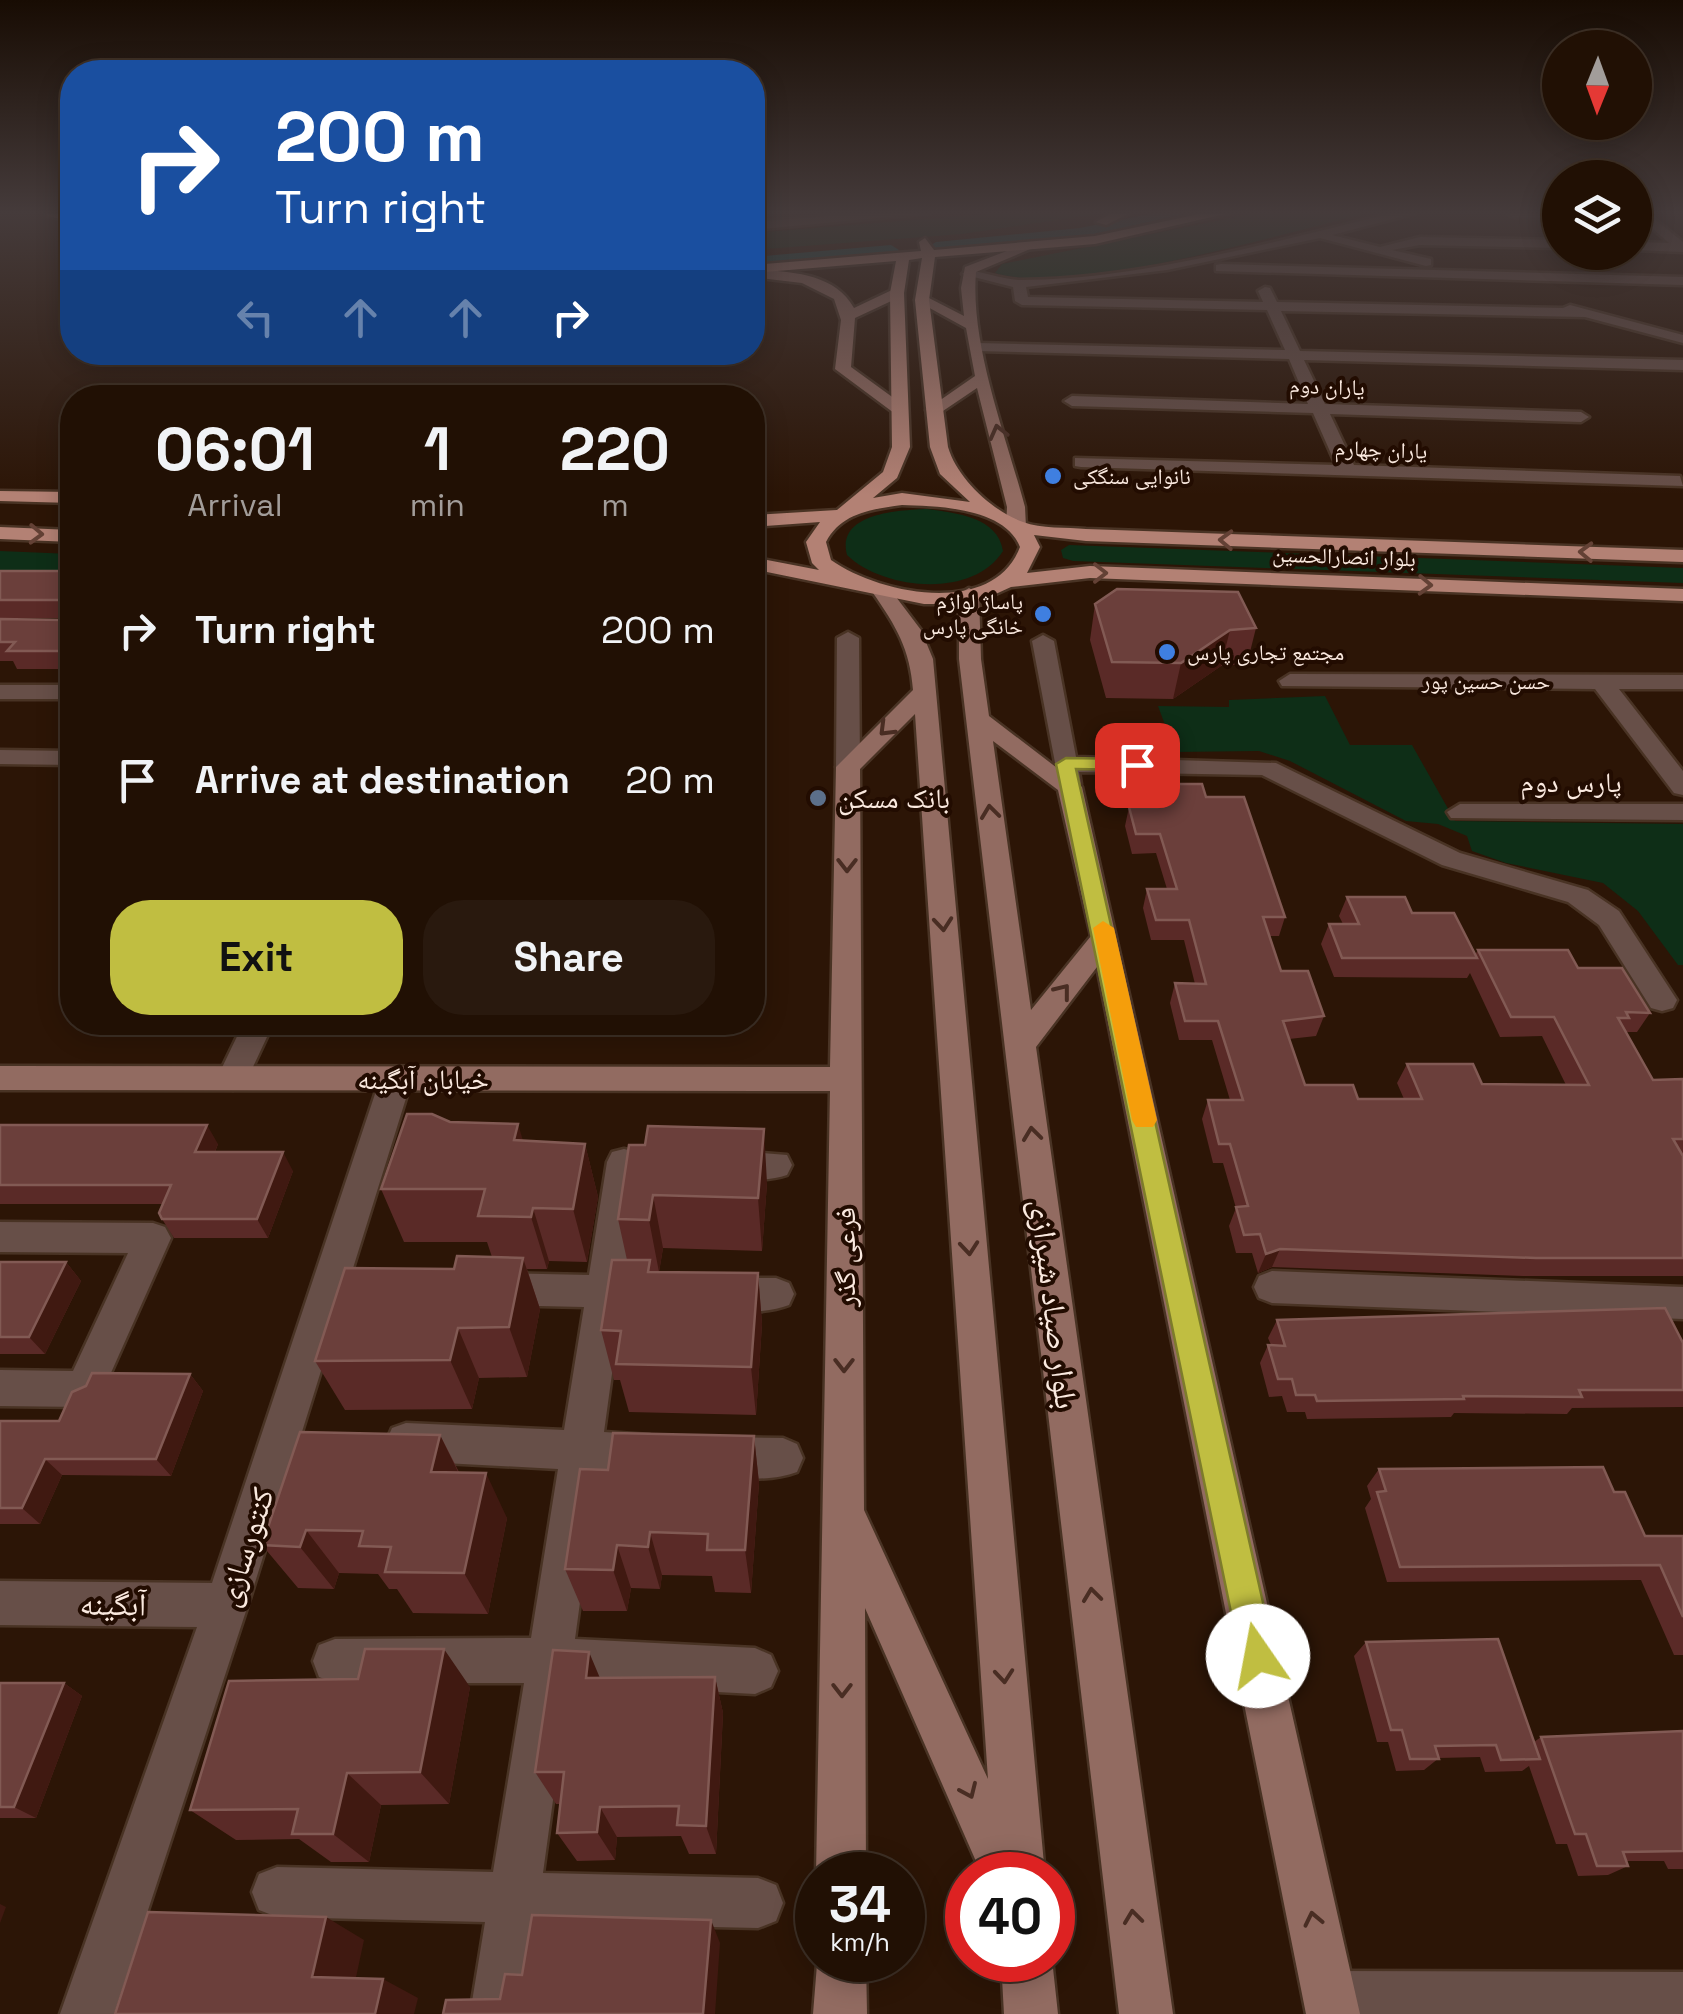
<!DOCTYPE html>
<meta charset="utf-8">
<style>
:root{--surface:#211004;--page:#29190e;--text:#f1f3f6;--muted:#a29d9a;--line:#3e3026;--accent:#c0be41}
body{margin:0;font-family:"Space Grotesk","Noto Naskh Arabic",sans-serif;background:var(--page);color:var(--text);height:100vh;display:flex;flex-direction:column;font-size:38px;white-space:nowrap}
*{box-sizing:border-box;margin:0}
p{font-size:32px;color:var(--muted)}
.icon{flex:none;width:55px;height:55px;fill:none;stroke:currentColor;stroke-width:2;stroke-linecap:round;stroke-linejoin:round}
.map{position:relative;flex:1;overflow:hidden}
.side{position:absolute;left:60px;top:385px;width:705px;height:650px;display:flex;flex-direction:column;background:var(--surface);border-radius:40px;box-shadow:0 5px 25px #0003,0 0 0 2px var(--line)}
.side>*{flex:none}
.top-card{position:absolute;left:60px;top:60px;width:705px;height:305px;border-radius:40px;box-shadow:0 5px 25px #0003,0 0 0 2px var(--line);background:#1a4fa0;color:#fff;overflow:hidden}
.needle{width:65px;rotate:181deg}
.tools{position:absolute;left:1542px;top:30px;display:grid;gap:20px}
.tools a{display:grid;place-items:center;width:110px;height:110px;border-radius:50%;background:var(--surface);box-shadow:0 5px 25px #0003,0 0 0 2px var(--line);font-size:50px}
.speed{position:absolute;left:795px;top:1852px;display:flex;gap:20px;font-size:50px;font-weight:700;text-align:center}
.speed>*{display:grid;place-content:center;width:130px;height:130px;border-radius:50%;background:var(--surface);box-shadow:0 5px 25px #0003,0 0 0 2px var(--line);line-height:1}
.speed small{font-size:25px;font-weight:400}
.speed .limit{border:15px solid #d22;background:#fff;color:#111}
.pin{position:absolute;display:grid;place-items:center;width:85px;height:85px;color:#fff;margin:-42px;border-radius:20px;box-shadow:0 5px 15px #0006}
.me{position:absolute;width:110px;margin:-55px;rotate:348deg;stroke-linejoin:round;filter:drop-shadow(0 0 8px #0008)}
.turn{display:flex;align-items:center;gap:35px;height:210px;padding:0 50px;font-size:45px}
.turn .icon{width:130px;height:130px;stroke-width:2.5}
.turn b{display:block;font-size:70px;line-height:85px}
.lanes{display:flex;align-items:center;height:95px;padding:0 50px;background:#0003;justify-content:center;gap:50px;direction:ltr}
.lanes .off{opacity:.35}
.eta{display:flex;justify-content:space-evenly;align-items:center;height:170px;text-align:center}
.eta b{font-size:60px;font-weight:800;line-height:70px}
.action{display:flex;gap:20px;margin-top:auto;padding:20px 50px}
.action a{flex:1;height:115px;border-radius:40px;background:var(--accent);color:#111;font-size:40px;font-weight:800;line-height:115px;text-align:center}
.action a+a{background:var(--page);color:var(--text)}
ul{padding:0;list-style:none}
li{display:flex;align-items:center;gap:30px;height:150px;padding:0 50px}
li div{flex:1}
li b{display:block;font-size:38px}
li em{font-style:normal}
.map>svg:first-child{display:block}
.green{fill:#0e2e17}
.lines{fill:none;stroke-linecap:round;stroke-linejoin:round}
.canal{fill:#0e5050;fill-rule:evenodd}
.street-casing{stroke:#493324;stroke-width:5}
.secondary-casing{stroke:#493324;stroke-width:5}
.primary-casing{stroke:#493324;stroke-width:5}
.street{fill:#674f48;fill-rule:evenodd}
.secondary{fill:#926b61;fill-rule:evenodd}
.primary{fill:#b38174;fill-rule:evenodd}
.wall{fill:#5a2a27}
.shaded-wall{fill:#401911}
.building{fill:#6b3f3b;stroke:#825a54;stroke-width:2.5}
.oneway{stroke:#492d23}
.oneway2{stroke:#634135}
.route{fill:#c0be41;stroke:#7d7c2a;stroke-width:2.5}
.slow{fill:#f59e0b}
.shop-dot{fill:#3f7fe0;stroke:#220c01;stroke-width:4}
.service-dot{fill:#5c6f8a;stroke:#220c01;stroke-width:4}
.labels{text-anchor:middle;stroke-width:8;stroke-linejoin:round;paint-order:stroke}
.far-street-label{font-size:22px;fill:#fae9df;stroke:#220c01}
.far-poi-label{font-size:22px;fill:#fae9df;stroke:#220c01;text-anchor:start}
.street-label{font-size:28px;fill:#fae9df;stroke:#220c01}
.poi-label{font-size:28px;fill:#fae9df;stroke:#220c01;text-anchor:start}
.near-street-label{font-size:32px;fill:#fae9df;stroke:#220c01}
</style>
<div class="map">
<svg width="1683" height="2014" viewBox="0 0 1683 2014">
<rect width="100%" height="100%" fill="#2c1506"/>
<path class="green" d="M999,213h106l-143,21 -209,16v-17z
M1256,213h113c-86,20 -297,84 -374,60l7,-9z
M927,509c29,4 71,8 76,42 -30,48 -120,39 -156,4 -11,-42 52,-45 80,-46z
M1069,545l614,23v15l-610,-22 -10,-3 -2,-8z
M0,551l72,3v24l-72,-3z
M1325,696l25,49h62l43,76 228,3v141h-5l-40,-54 -35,-28 -97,-20 -34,-12 -5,-15 -29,-12 -32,-3 -116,-60 -31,-10 -84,1 -17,-46 71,1v-7z"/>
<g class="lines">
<path class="canal" d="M1155,213h32l-107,25 -144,14 -8,-5 8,-5 144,-14z
M891,245l8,5 -2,3 -145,14v-10z"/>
<g class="street-casing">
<path id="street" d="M870,213h60l-178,17v-8z
M1393,213h23l-84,22 48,12 40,-10 140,3v8l-140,-3 -28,5 39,9v6l-5,1 -106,-28 -153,32 -141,17 2,10 235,5 -5,-11 7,-4 5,1 7,14 286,6 7,-3 113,30v8l-98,-26 -304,-6 19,40 383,9v10l-379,-10 21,44 256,8 8,5 -8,5 -251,-8 24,51 326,11 3,10 -602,-19 -6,-1v-8l261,7 -23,-52 -241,-7 -8,-5 8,-5 236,8 -19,-45 -312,-8 -7,-4 7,-4 308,7 -18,-40 -245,-5 -7,-4 -2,-14 -51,-13 7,-4c17,3 36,10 53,10 115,0 259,-40 371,-67z
M1507,213h53v5l-47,-1z
M1635,213h12l36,29v10l-48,-2v-8l34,1z
M1221,264l462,13v8l-467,-14v-6z
M848,632l11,6 1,129 -12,7 -12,-7 1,-129z
M1043,635l11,6 22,116 200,6 184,90 128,37 31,21 58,89 -4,8 -11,3 -11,-3 -52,-83 -31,-23 -126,-37 -180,-90 -183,-3 2,12 -3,5h-18l-28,-148z
M1290,674l393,1v14h-64l64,82v24l-9,-2 -79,-104 -313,-3 -3,-5z
M0,685h72v14h-72z
M0,750l72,1v14l-72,-1z
M1460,804h223v16l-232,-2 -4,-6z
M244,1022h30l-30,64 -11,4 -11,-4 -5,-8z
M396,1067l11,4 5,8 -164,526 -134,409h-54l137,-387 -197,-2v-44l212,2 168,-504 5,-8z
M624,1149l12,3 5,10 -16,115 11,4 5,11 -5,11 -15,5 -17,124 46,3 14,5 6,14 -6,14 -14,5 -52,-2 -23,168 180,9 16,7 7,16 -7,16 -16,7 -186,-10 -26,189 215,5 18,7 7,18 -7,18 -18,7 -222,-5 -12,91h-54l15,-92 -208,-5 -18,-7 -7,-18 7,-18 18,-7 216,5 31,-189h-189l-16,-6 -6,-16 6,-16 16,-6 196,-1 27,-169 -152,-8 -14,-5 -6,-14 6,-14 14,-5 158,7 20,-123 -90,-2 -13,-5 -5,-11 5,-11 13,-5 95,2 18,-113 5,-10z
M727,1150l60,5 5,10 -5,10c-21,7 -51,6 -72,-1l-5,-10 5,-10z
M0,1222l153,1 12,4 6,11 -73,164 -14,5 -84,-1v-36l73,1 55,-118 -128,-1z
M1272,1271l411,16v32l-411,-16 -13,-5 -5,-11 5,-11z
M719,1278h57l13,5 5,11 -5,11c-23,9 -60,9 -83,0l-5,-11 5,-11z
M716,1437l67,1 14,6 6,14 -6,14c-26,10 -69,8 -95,-2l-6,-14 6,-14z
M1330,1971l353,1v42h-372l-7,-17 7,-19z"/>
</g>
<g class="secondary-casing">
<path id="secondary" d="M1112,213h18l-24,12 -10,-3z
M1025,244l10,3 -59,25c-6,73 30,164 49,235l1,20 -10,6 -10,-6 1,-20 -30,-119 -37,25 -14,-3 49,-34 -9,-48 -51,-28 12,-3 37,19 -3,-28 4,-21z
M752,269c37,3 82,3 102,39l38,-18h10v6l-47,22 -4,49 55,40v6h-12l-59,-44 6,-49 -7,-21 -32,-16 -50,-6z
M883,587l7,2 31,41 12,29 112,1216h-63l-117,-267 1,267h-48v3l-2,-3 14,-784 -830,-1v-24l830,1 6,-300 77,-77c-3,-41 -17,-64 -40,-97zM915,714l73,1065 -124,-269 -4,-741z
M969,588l10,6 2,65 8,57 93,71 278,1227h-54l-209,-1047 -61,80 137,967h-54l-160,-1355v-65zM993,741l65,49 33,146 -60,74z
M818,1952v8h48l1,54h-54z
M1001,1960l51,-1 6,55h-54z"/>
</g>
<g class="primary-casing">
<path id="primary" d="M45,213l27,2v6l-25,-5z
M1204,213h25l-134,31 -160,13 -6,43 19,147c9,31 44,64 75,75 18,7 44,5 63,7l597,21v12l-597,-21 -52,-6 6,12 -13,26 63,-7 593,23v12l-593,-23 -79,9 -22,10 -35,7h-30l-172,-35v-12l67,13 -7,-7 -6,-21 14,-20 -68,5v-12l85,-5 46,-38 9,-25 -2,-154 6,-32 -144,12v-8l169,-14 -2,-9 6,-4 9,12 161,-14zM922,258l-7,42 15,147 10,27 30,28 -68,-9 -29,5 24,-20 13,-31 -6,-154 5,-33zM902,505c37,1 103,3 118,42 -27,71 -141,47 -189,13l-5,-18c15,-29 46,-33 76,-37z
M0,491l72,1v11l-72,-2z
M0,527l72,3v12l-72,-3z"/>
</g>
<use href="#street" class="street"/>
<use href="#secondary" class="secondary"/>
<use href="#primary" class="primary"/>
</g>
<path class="wall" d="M0,571h72v98h-55l-4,-8h-13v-42l63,1 1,-2h-64z
M1095,604l161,24 -9,36 -26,2 -48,33 -67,-1 -16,-58z
M1150,784l56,13 79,120 -6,19h-9l11,35 43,45 -8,20 -27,3 16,46 53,14h46l-7,-16 10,-19 75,20 84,1 -24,-49 -42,1 -30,-64 -3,5 -133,-1 -13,-33 8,-20h14l-4,-8 8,-19 65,16 63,42 3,-5 100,18 72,45 -13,19h-11l27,48 30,-1v197h-160l-251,-9 -14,6 -6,-20h-16l-7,-27 7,-18 -13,-45h-10l-11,-44 6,-19h22l-18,-60h-33l-9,-37 5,-20 20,1 -11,-44h-33l-8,-32 4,-19h20l-11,-36 -24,1 -7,-28 4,-19h18l-1,-4z
M450,1122l73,18 62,4 13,53 -11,65 -38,-1 -2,8h-20l13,40 -13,68 -48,1 -7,31 -127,1 -30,-49 139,-92 38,-12 -5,-15h-83l-23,-53z
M0,1125l218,19 -3,8 78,19 -25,67h-94l-12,-19 1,-15h-163z
M629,1145l138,38 -5,68 -99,-3 -4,24 99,1 4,51 -6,91 -127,-3 -9,-32h-6l-13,-50 26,-70 -9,-41z
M0,1262h66l15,19 -36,73h-45z
M1277,1320l406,23v64l-111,1 -5,6 -113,-1 -3,4 -144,2 -2,-7h-18l-5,-16 -13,1 -9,-34 8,-18h3l-3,-7z
M190,1374l13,17 -32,85 -109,-1 -22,49h-40v-103h59z
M440,1435l19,37 48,46 -19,96 -75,-1 -16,-24h-8l-11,-15 -39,-1 -5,16 -36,-1 -36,-43z
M754,1436l5,47 -8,110 -36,-1 -3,-16 -50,-1 -2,14 -29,-1 -4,23h-44l-18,-42 43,-99z
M1379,1469l235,23 31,44h38v119h-9l-33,-75 -254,2 -22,-74 6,-9 -4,-13z
M1366,1642l168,100 7,-5 142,-6v138h-15l-4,-8h-38l2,5 -20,9 -30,1 -11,-32h-11l-27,-78 -7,5 -37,1 -5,-15 -41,1 -15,12 -28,1 -8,-29h-11l-23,-86z
M600,1677h115l8,36 -7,141h-27l-8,-18 -64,1 -2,23 -38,1 -20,-28 3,-29h-4l-21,-32z
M0,1683h64l18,13 -46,122h-36z
M470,1687l-21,117 -68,1 -12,57h-38l-32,-23 -63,1 -46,-30z"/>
<path class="shaded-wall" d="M1230,630l-9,36 -48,33 8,-36z
M518,1124l16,53 -20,-37z
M207,1125l11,19 -11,27 -12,-19z
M764,1129l3,54 -5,68 -4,-53z
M585,1144l13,53 -11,65 -14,-53z
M283,1152l10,19 -25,67 -11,-19z
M653,1195l10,53 -4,24 -10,-52z
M533,1208l16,53 -2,8 -16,-52z
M1280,1249l-8,18 -14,6 8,-19z
M523,1258l17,51 -13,68 -18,-50z
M66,1262l15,19 -36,73 -16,-17z
M758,1273l4,51 -6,91 -5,-48z
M458,1328l21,50 -7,31 -22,-49z
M190,1374l13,17 -32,85 -15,-17z
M440,1435l23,47 -32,-10z
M754,1436l5,47 -8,110 -6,-43z
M45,1459l17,16 -22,49 -18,-16z
M486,1473l21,45 -19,96 -24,-41z
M306,1530l33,43 -5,16 -34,-42z
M650,1532l12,43 -2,14 -12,-42z
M617,1545l14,43 -4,23 -14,-41z
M444,1649l26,38 -21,117 -29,-32z
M589,1652l16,38 -19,-12z
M715,1677l8,36 -7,141 -10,-28z
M64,1683l18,13 -46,122 -22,-11z
M347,1773l34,32 -12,57 -36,-28z
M600,1807l17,30 -2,23 -18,-28z
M0,1904l6,3 -6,16z
M326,1917l38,23 -12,56 -40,-19z
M711,1920l9,23 -5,71h-12z
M383,1979l35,19 -4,16h-39z"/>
<path class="building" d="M0,571h72l-3,6h3v74h-65l8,-9h-15v-23l63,1 4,-4 -4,-16h-63z
M1117,589l121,3 18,36 -26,2 -49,33 -69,-1 -17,-58z
M1150,784h52l4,13h38l41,120h-22l18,54h27l16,45 -41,5 22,64h48l5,14h64l-15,-35h66l9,20 107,1 -35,-68h-43l-33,-67h90l10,18h44l28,45 -24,-1 3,6h-11l35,62 30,-1v60h-10l10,17v102h-147l-256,-9 -14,5 -6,-20 -16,1 -8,-28 12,-1 -18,-62h-11l-11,-44h35l-25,-79h-33l-10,-38 31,1 -17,-64h-33l-9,-31h30l-17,-55h-24l-7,-27h28z
M1347,897h58l7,16h42l23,45h-135l-13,-34h30z
M407,1114h25l18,8 68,2 -4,16 71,4 -12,65 -40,-1 -2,9 -53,-1 7,-27h-104z
M0,1125h207l-12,27h88l-26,67h-95l-3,-6 12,-28h-171z
M648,1126l116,3 -6,69 -105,-3 -4,25 -31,-1 11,-74h16z
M457,1256l66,2 -14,69 -51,1 -8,32 -135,1 30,-93 109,1z
M612,1260h38l-2,12 110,1 -7,94 -135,-3 5,-33 -20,-1z
M0,1262h66l-37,75h-29z
M1665,1308l18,35v47h-104l3,7 -119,-1 1,3 -147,2 -2,-6h-19l-4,-16h-14l-10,-34 17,1 -8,-26z
M92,1373l98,1 -34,85h-111l-23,49h-22v-87h59l13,-29 14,-6z
M300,1432l140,3 -9,37 55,1 -22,100 -79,-1 6,-25 -32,-1 4,-15 -57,-1 -6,17 -38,-2z
M613,1433l141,3 -9,114h-38l1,-16 -58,-2 -2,15 -31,-2 -4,25 -48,-1 15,-100 28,1z
M1603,1467l11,25h11l20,44h38v81l-23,-52 -260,2 -23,-75 9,-1 -7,-22z
M1498,1639l42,120 -39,1 -5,-15 -61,1 4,13h-29l-8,-29h-11l-25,-88z
M365,1649h79l-24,123 -73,1 -14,61h-41l6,-25 -108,1 39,-129 129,-2z
M553,1650l36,2 -3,26 129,-1 -9,149 -29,-1 2,-19 -79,1 -3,25 -40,1 7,-61h-29z
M0,1683h64l-50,124h-14z
M1683,1731v120l-60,1 5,14h-31l-11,-32h-11l-34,-97z
M148,1912l178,5 -14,60 71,2 -8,35h-260z
M532,1915l179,5 -8,94h-260l3,-14 54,-1 5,-25 17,1z"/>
<defs><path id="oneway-chevron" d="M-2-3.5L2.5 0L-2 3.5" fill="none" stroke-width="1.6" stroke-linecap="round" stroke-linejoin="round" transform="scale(2.5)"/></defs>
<g class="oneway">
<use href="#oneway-chevron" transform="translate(998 432) rotate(-104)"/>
<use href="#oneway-chevron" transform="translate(886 729) rotate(135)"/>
<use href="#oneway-chevron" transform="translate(990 812) rotate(-97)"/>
<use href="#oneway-chevron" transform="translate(847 865) rotate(90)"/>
<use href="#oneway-chevron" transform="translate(943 924) rotate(85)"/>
<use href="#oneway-chevron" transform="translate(1063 991) rotate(-52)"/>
<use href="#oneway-chevron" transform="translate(1032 1134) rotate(-97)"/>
<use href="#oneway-chevron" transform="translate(969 1248) rotate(85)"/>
<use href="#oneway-chevron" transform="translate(844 1365) rotate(90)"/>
<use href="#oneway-chevron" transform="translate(1092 1595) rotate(-97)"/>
<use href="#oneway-chevron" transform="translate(1004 1676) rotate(85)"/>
<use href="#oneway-chevron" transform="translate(842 1690) rotate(90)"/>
<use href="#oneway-chevron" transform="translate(969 1791) rotate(66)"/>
<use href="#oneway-chevron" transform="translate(1133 1917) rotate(-97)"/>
<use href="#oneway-chevron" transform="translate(1313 1919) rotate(-102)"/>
</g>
<g class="oneway2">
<use href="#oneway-chevron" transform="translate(36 534) rotate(2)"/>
<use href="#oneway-chevron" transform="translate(1226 540) rotate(-178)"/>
<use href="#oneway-chevron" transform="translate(1586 552) rotate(-178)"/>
<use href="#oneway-chevron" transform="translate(1100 573)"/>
<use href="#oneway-chevron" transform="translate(1425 585) rotate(2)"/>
</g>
<linearGradient id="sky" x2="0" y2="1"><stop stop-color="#180c03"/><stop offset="0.43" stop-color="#453b3b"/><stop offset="1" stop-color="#453b3b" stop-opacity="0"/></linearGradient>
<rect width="1683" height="495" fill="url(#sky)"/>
<path class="route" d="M1066,758l71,1 9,6 -9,5 -61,-1 199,887 -5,12 -12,5 -13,-5 -5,-12 -184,-892z"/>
<path class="slow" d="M1103,921l11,7 43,192 -4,7h-17l-4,-7 -39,-192z"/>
<g class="shop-dot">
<circle cx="1053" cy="476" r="10"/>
<circle cx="1043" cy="614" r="10"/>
<circle cx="1167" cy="652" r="10"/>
</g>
<circle class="service-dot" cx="818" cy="798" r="10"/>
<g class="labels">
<g class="far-street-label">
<text transform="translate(1327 386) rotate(2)" y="8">یاران دوم</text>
<text transform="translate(1381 449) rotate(2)" y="8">یاران چهارم</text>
<text transform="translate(1344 556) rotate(2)" y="8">بلوار انصارالحسین</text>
<text x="1486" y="689">حسن حسین پور</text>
</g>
<g class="far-poi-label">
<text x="1073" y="484">نانوایی سنگکی</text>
<text x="1023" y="609" text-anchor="end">پاساژ لوازم<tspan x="1023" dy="25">خانگی پارس</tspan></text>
<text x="1187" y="660">مجتمع تجاری پارس</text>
</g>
<g class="street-label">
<text x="1571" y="792">پارس دوم</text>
<text x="423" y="1089">خیابان آبگینه</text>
<text transform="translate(845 1257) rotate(-90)" y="10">فرعی گذر</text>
</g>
<g class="poi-label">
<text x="838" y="808">بانک مسکن</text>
</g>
<g class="near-street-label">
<text transform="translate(1054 1304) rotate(83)" y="11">بلوار صیاد شیرازی</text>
<text transform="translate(245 1547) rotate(-72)" y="11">کنتورسازی</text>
<text transform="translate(113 1604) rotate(1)" y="11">آبگینه</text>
</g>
</g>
</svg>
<div class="tools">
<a><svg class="needle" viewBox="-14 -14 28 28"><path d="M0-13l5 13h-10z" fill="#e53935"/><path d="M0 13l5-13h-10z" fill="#a29d9a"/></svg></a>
<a><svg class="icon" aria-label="layers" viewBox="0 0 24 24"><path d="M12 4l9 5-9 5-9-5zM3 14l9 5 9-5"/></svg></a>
</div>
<div class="speed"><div>34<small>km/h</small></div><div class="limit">40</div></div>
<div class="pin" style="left:1137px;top:765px;background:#d93025"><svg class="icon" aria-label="arrive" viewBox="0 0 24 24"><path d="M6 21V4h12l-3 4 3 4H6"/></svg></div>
<svg class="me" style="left:1258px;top:1656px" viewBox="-20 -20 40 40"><circle r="19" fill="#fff"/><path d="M0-13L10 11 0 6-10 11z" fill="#c0be41"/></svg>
<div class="top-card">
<div class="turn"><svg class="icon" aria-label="right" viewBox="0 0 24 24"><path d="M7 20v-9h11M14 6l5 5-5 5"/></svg><div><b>200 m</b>Turn right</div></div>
<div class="lanes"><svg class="icon off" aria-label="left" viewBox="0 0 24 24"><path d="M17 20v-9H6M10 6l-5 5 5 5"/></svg><svg class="icon off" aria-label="ahead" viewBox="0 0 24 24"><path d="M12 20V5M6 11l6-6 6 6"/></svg><svg class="icon off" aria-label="ahead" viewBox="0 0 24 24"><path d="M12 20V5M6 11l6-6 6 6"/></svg><svg class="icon" aria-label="right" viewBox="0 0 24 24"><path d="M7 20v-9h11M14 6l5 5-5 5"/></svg></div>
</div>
<section class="side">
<div class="eta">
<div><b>06:01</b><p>Arrival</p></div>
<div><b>1</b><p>min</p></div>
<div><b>220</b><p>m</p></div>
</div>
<ul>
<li><svg class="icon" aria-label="right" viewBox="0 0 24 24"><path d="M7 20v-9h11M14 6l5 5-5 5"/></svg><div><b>Turn right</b></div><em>200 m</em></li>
<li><svg class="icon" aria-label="arrive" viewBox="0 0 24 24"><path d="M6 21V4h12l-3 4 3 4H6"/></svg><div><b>Arrive at destination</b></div><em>20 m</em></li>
</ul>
<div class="action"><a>Exit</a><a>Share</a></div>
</section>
</div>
